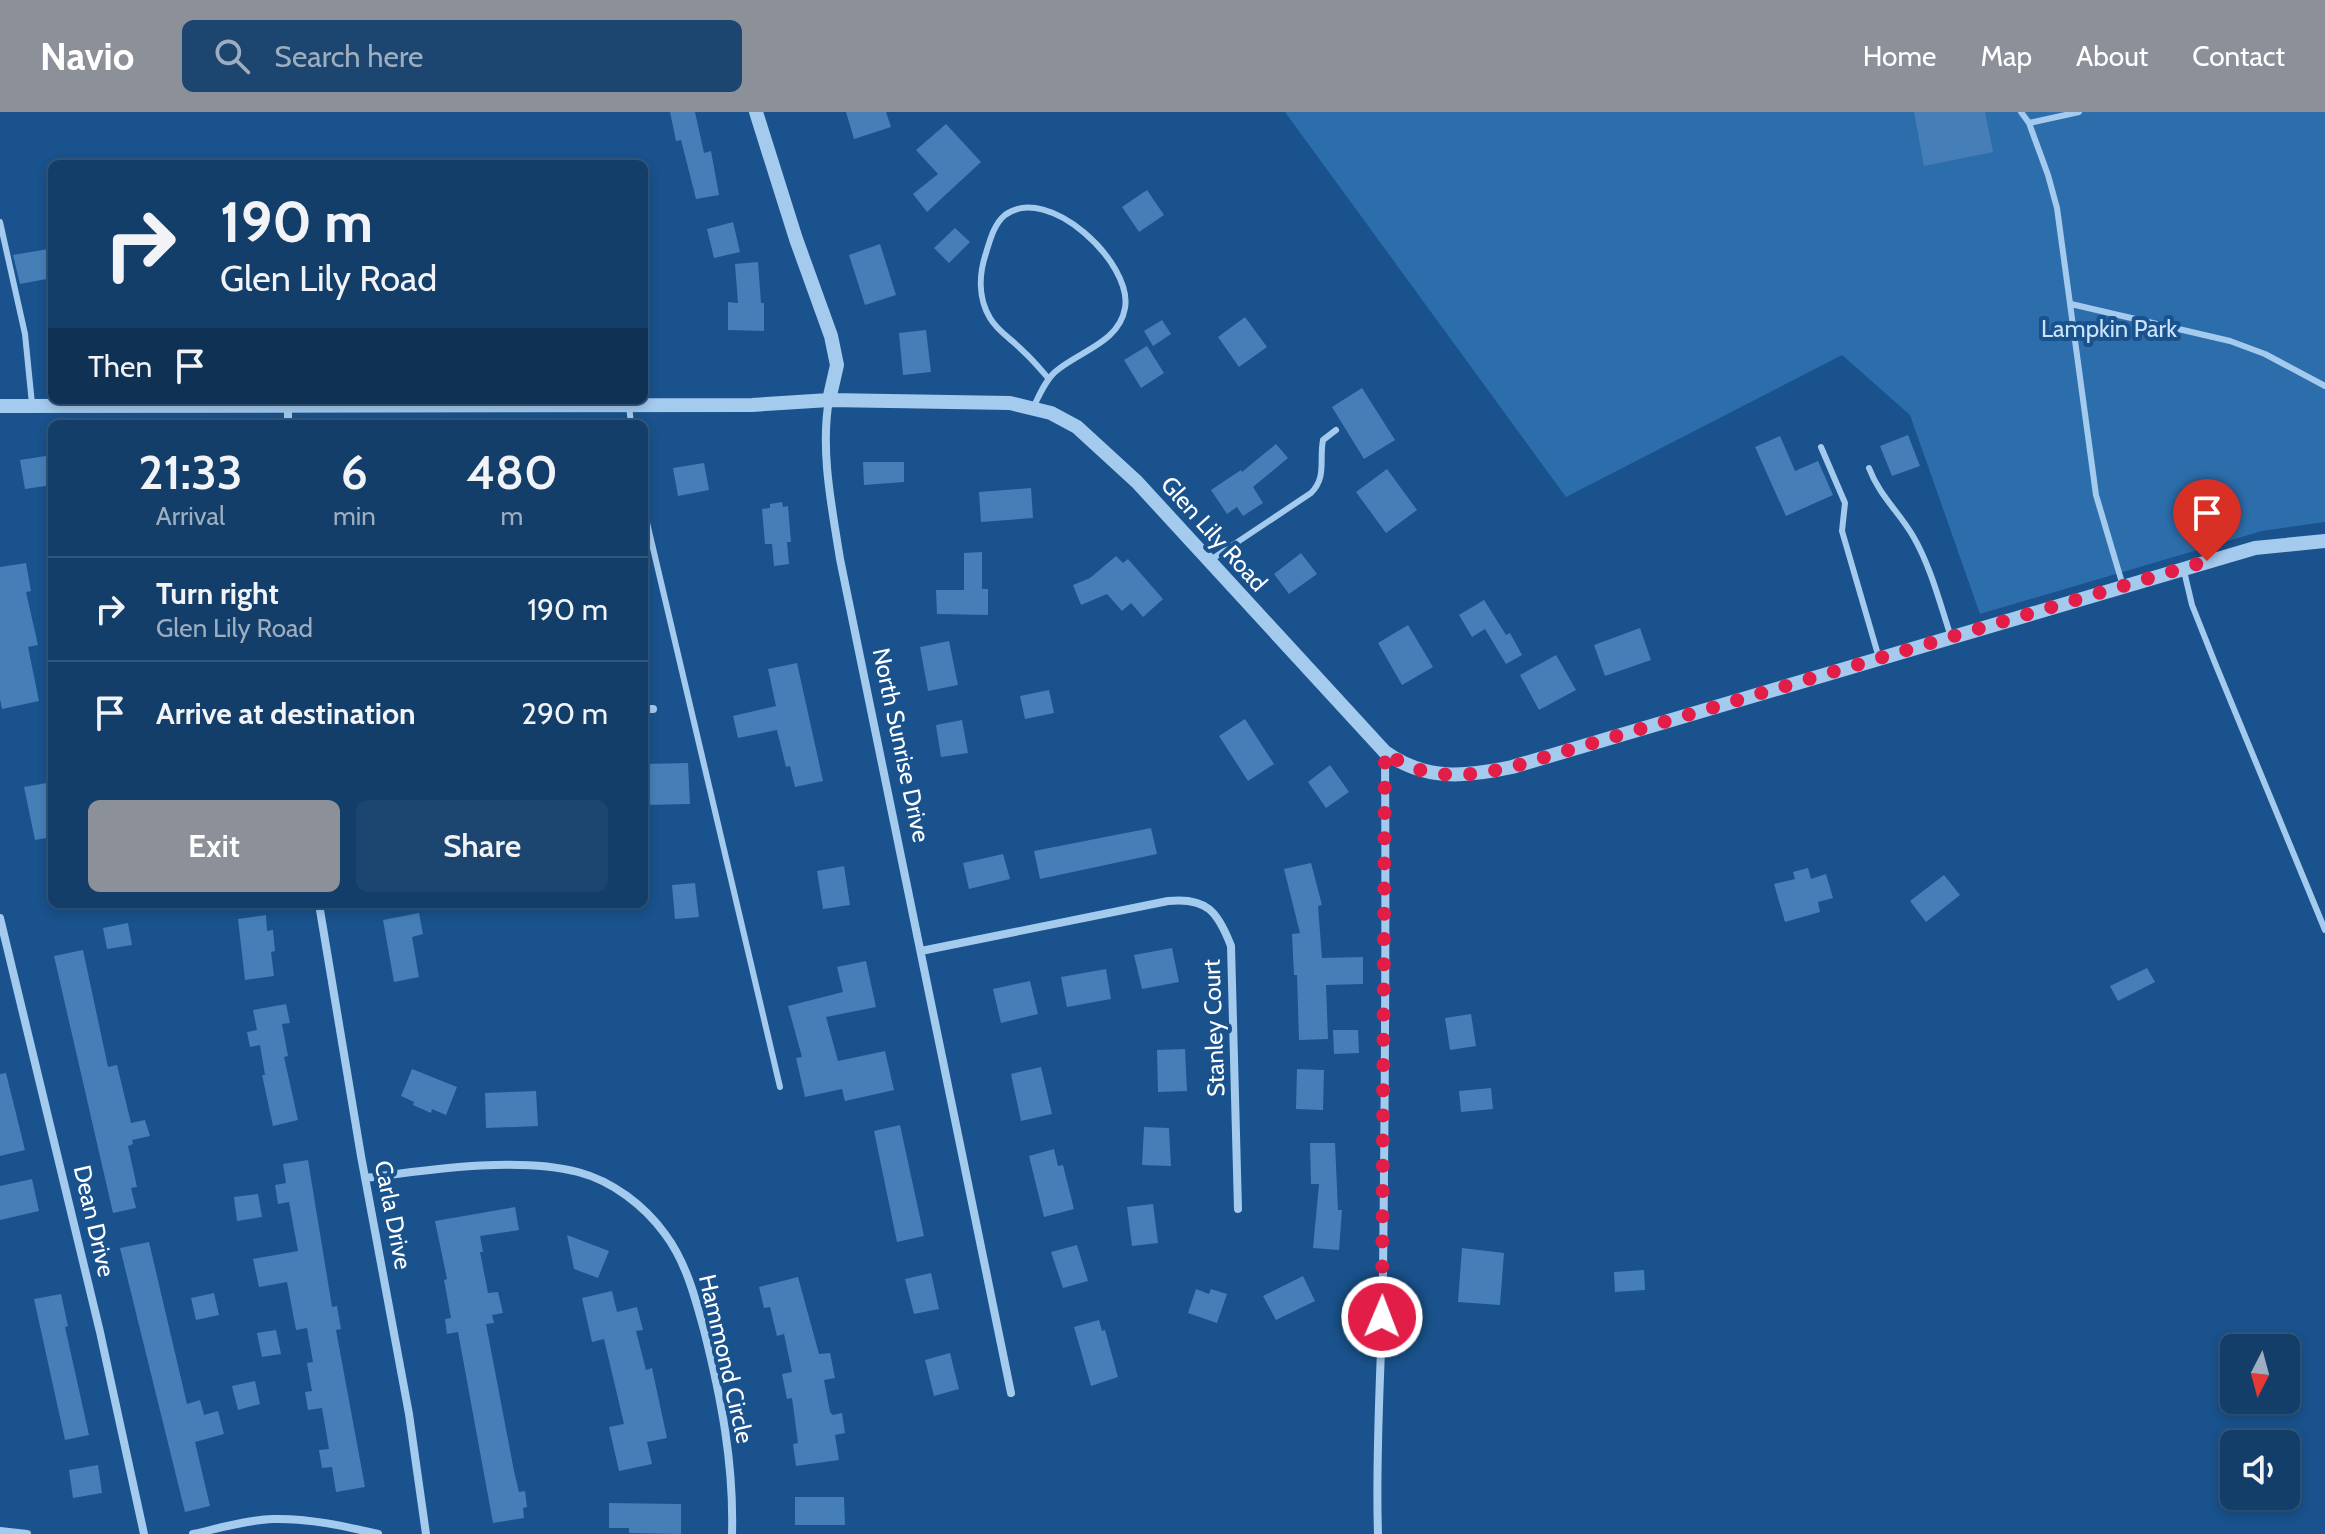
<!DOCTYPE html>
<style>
:root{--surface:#133e69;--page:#1c456f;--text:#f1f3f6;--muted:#9daec0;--line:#32577d;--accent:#8c9099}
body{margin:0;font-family:Cabin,sans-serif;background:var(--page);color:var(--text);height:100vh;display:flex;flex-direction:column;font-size:30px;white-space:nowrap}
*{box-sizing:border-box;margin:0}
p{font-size:26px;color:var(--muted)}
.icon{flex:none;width:44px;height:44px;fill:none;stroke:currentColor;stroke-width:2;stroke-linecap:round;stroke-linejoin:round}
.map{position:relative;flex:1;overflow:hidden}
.drawer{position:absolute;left:48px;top:308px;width:600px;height:488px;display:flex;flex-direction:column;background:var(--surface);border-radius:12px;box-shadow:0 4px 12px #0003,0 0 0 2px var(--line)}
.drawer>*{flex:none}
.banner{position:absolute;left:48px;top:48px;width:600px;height:244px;border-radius:12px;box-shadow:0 4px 12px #0003,0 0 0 2px var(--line);background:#133e69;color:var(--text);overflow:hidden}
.needle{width:52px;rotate:186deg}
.fabs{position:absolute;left:2220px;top:1222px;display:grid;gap:16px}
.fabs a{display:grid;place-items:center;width:80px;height:80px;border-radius:12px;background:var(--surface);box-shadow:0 4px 12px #0003,0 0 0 2px var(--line);font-size:40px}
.pin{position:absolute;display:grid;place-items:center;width:68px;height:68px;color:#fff;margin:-82px -34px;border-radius:50% 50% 50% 0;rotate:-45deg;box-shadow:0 0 8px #0007}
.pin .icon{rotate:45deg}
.me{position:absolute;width:88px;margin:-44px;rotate:1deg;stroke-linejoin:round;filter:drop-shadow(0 0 6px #0008)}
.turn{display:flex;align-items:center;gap:28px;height:168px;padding:0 40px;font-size:36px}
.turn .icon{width:104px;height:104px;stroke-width:2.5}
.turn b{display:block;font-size:56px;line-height:68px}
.then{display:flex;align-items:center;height:76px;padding:0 40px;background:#0003;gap:16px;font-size:30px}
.eta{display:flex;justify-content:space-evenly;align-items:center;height:136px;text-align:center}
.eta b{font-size:48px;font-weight:600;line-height:56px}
.cta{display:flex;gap:16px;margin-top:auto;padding:16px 40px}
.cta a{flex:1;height:92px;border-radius:12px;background:var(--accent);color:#fff;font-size:32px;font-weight:600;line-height:92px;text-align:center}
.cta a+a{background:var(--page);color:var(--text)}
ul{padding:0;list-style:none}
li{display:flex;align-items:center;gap:24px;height:104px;padding:0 40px;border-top:2px solid var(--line)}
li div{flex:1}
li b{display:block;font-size:30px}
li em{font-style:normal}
header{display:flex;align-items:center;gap:48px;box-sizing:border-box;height:112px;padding:0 40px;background:var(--accent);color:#fff}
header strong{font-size:38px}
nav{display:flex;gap:44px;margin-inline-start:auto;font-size:28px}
.search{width:560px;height:72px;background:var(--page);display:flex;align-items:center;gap:20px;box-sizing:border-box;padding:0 28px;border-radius:12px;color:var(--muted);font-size:30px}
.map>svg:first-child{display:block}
.green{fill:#2c6dab}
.building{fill:#467fb7}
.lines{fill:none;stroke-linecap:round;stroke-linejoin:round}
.service{stroke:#a4caee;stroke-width:6}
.minor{stroke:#a4caee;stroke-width:8}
.tertiary{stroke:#a4caee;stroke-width:14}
.route{stroke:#e11d48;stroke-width:14;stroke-dasharray:0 25.2}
.labels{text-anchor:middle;stroke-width:8;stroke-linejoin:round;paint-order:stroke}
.park-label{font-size:24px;fill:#cae3fa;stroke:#19528c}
.street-label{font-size:24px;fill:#fff;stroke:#19528c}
</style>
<header>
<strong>Navio</strong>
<div class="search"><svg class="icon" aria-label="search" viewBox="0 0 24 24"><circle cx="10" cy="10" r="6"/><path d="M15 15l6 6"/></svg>Search here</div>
<nav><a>Home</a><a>Map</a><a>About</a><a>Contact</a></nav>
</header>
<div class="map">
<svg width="2325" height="1422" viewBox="0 0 2325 1422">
<rect width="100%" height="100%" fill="#19528c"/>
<path class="green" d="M1285,0h1040v410l-63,9 -282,83 -70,-199 -68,-60 -276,142z"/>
<path class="building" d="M670,0h25l9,41 7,-2 8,44 -23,4 -15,-59 -5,1z
M846,0h40l5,15 -37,12z
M1914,0h71l8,40 -69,14z
M946,12l35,38 -54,50 -14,-18 25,-20 -22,-24z
M1147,78l17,25 -25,17 -17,-25z
M733,110l7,30 -26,6 -7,-29z
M955,116l15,14 -21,21 -15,-15z
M880,132l16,51 -31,10 -16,-50z
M48,137l4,29 -32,6 -7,-29z
M758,150l3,41h3v28l-36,-1v-28l10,1 -3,-39z
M1245,205l22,30 -28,20 -21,-30z
M1162,208l9,14 -18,12 -9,-15z
M926,218l5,42 -28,3 -4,-42z
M1147,234l17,27 -23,15 -17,-28z
M1362,276l33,52 -31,19 -32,-52z
M1908,323l12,31 -28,10 -12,-30z
M1780,324l15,35 23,-10 15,34 -47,21 -31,-69z
M1276,332l12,14 -35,29 10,16 -20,13 -6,-9 -10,7 -16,-24 30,-20 1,2z
M52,343v30l-27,4 -5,-29z
M863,350h41v20l-40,3z
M704,351l5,27 -31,6 -5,-28z
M1387,357l30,41 -31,23 -30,-41z
M1031,376l2,30 -52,4 -2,-30z
M782,390l1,5 5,-1 3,36h-4l2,22 -15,2 -2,-22h-7l-3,-35 8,-1v-4z
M982,440v37h6v26l-51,-1 -1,-24h28v-37z
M1301,441l16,21 -28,20 -15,-20z
M1116,444l7,7 5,-4 35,40 -20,18 -12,-14 -9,8 -15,-17 -26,11 -8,-20 17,-7z
M26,451l5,28 -5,1 12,53 -10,2 11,54 -37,8 -2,-10v-132z
M1484,488l22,35 4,-2 12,22 -16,9 -21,-35 -13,8 -13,-22z
M1408,513l25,42 -31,18 -24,-42z
M1640,516l11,32 -46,16 -11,-31z
M949,529l9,44 -30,6 -8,-44z
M1556,543l20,35 -37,20 -19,-35z
M797,551l26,118 -28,6 -5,-21 -4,1 -9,-37 -39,8 -5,-22 43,-10 -8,-37z
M1049,578l5,23 -29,6 -5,-23z
M1245,607l29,45 -26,17 -29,-45z
M962,608l6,33 -27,4 -5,-32z
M688,651l2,41 -46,1v-41z
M1330,653l19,27 -23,16 -18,-26z
M52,670v55l-17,3 -11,-53z
M1151,716l6,26 -117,25 -6,-28z
M1003,742l7,25 -41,10 -6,-26z
M1311,751l11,42 -4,1 4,52 41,-1v27l-37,1 2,54 -29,1 -2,-65h-3l-2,-41 8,-1 -16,-64z
M844,754l6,39 -27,4 -6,-38z
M1808,756l3,11 15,-5 7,24 -15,4 2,10 -35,10 -11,-38 21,-5 -2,-7z
M1944,763l16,20 -34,27 -16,-21z
M695,771l4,34 -24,2 -3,-34z
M419,801l4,21 -11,3 7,40 -25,5 -11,-62z
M266,803l1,16 6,-1 2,21 -4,1 3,24 -29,4 -7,-61z
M128,811l4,22 -25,4 -4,-21z
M1172,836l7,34 -37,7 -8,-34z
M83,838l25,117 9,-2 14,58 14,-3 5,16 -18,4 1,4 -5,2 9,41 -6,1 5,20 -23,5 -59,-257z
M866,849l10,46 -50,10 12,44 47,-10 9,39 -49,11 -3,-12 -37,8 -9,-39 6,-1 -14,-51 55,-14 -6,-25z
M2147,856l8,14 -37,19 -8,-15z
M1106,857l5,30 -44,8 -6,-30z
M1030,869l8,33 -37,9 -8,-34z
M286,892l4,19 -8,1 6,32 -4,1 14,63 -25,6 -11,-51h3l-5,-30 -10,2 -3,-15 10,-2 -4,-20z
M1471,902l5,32 -26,4 -5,-32z
M1333,918h25l1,23 -25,1z
M1185,937l2,42 -29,1 -1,-42z
M1041,955l11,47 -31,7 -10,-47z
M412,957l45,18 -11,28 -14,-6 -1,4 -18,-8 1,-3 -13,-6z
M1297,957l27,1 -1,40 -27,-1z
M6,961l19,77 -25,6v-82z
M1491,976l2,21 -32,3 -2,-21z
M536,979l2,35 -52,2 -1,-35z
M900,1013l24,111 -27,6 -23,-111z
M1144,1015l25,1 2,38 -29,-1z
M1310,1031h25l3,67h4l-3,40 -26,-2 6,-64h-8z
M1054,1037l4,17 5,-1 11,44 -30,8 -15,-61z
M308,1048l24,147 5,-1 4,23 -5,1 29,157 -29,5 -4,-25 -10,1 -3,-18 10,-1 -7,-41 -14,2 -3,-18 7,-1 -5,-28 6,-1 -6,-34 -11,2 -9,-48 -28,5 -6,-28 45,-8 -9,-49 -11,2 -3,-19 11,-2 -3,-19z
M32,1067l7,32 -39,9v-34z
M258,1082l4,23 -25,4 -3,-24z
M1153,1092l5,39 -26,3 -5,-39z
M515,1095l4,23 -39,6 3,16h-3l8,41 10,-1 5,21 -11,2 2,8 -8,1 28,147 5,21 6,-1 2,16 -4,1 1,10 -31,5 -35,-191 -11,2 -2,-15 6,-1 -7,-38 3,-1 -12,-58z
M567,1123l42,16 -11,27 -24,-9z
M149,1130l38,162 13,-4 4,15 14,-4 6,23 -29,8 15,64 -25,6 -65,-264z
M1077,1133l11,36 -25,7 -12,-36z
M1462,1136l42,5 -4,52 -42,-3z
M1644,1158l1,20 -30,2 -1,-20z
M931,1161l8,36 -25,5 -9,-35z
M1303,1164l12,25 -39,19 -13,-24z
M798,1165l21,77 11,-1 5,25 -11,2 6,32 3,3 9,-2 3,20 -10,2 4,25 -43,6 -3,-22 5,-1 -6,-45 -5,1 -5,-25 10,-2 -8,-38 -7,2 -7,-29 -6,1 -5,-21z
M1196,1177l13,5 2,-5 16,5 -10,29 -29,-10z
M612,1179l5,21 20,-5 6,23 -7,1 10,39 6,-2 15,70 -20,4 5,22 -33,7 -10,-44 15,-3 -20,-85 -12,3 -10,-44z
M214,1181l5,22 -23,5 -5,-22z
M61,1182l7,32 -3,1 24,108 -24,5 -31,-141z
M1099,1208l3,11 3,-1 13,47 -27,9 -17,-59z
M276,1218l5,24 -19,3 -5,-24z
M950,1241l9,36 -25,7 -9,-36z
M255,1269l5,23 -22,6 -6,-24z
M98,1353l4,28 -29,5 -4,-28z
M795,1385h49l1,28h-50z
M609,1391l72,1v30l-52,-1v-5h-20z"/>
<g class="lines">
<path class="service" d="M2021,0l8,11
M2079,0l-50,11 19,52 9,33 39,287 27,91
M0,110l25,112 7,70
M2071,192l159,37 35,13 60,32
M629,293l2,19
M1033,296c6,-12 12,-27 22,-36 24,-21 64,-29 70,-64 8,-45 -77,-125 -120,-93 -11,9 -15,25 -19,38 -7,21 -8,45 4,65 8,14 23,22 34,34 9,8 17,18 25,27
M1821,335l24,56 -3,28 37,127
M1869,356c10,27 30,44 44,68 18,31 27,68 38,101
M644,398l136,577
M1209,449l102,-68c16,-16 8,-33 12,-53l13,-10
M2184,459l8,34 23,58 110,267"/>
<path class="minor" d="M829,288c-9,51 3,108 11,159l171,834
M288,294v18
M644,597h9
M319,792l42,252 48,258 17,120
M0,806l100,414 44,202
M921,839l247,-50c39,-4 50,11 63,45l7,263
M365,1066c62,-8 152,-22 213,-6 34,9 66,33 87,62 21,28 30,63 39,96 17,67 30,134 28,204
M0,1419l27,3
M193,1422c27,-6 53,-14 80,-15 35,-1 71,7 105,15
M1378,1422c-3,-87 4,-174 5,-260 2,-174 3,-348 2,-522"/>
<path class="tertiary" d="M756,0l40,127 35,97 6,29 -8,35
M0,294l752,-1 77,-5 181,3 41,10 26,14 60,55 248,270c40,29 81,25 127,15l743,-219 70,-7"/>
</g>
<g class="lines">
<path class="route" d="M1382,1205l3,-565c40,30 81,25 127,15l695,-206"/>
</g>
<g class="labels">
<g class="park-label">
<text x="2109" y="225">Lampkin Park</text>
</g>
<g class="street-label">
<text transform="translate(1214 422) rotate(48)" y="8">Glen Lily Road</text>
<text transform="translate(901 633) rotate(78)" y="8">North Sunrise Drive</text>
<text transform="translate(1214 916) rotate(-92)" y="8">Stanley Court</text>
<text transform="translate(393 1103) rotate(79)" y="8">Carla Drive</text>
<text transform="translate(94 1109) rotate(77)" y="8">Dean Drive</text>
<text transform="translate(726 1247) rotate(77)" y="8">Hammond Circle</text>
</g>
</g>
</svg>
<div class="fabs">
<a><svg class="needle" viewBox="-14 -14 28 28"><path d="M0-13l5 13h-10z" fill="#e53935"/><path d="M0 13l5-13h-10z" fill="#9daec0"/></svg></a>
<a><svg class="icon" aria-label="sound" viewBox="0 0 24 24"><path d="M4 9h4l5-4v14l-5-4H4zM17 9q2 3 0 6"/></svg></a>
</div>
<div class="pin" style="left:2207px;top:449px;background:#d93025"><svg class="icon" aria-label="arrive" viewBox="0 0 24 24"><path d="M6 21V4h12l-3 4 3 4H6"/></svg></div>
<svg class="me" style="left:1382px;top:1205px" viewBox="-20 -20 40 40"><circle r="17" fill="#e11d48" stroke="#fff" stroke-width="3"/><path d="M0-11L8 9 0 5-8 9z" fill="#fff"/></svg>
<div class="banner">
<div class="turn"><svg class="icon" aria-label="right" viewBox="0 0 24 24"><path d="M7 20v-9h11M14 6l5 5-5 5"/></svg><div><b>190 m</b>Glen Lily Road</div></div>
<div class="then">Then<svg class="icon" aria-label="arrive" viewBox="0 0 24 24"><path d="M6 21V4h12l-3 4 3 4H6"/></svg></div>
</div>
<section class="drawer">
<div class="eta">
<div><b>21:33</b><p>Arrival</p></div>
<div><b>6</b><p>min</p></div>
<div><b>480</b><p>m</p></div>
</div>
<ul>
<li><svg class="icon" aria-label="right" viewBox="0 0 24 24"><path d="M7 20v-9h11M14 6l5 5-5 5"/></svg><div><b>Turn right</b><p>Glen Lily Road</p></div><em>190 m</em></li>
<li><svg class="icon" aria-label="arrive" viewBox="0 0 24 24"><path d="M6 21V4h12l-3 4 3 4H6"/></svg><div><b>Arrive at destination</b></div><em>290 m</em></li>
</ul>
<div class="cta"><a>Exit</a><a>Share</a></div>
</section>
</div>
